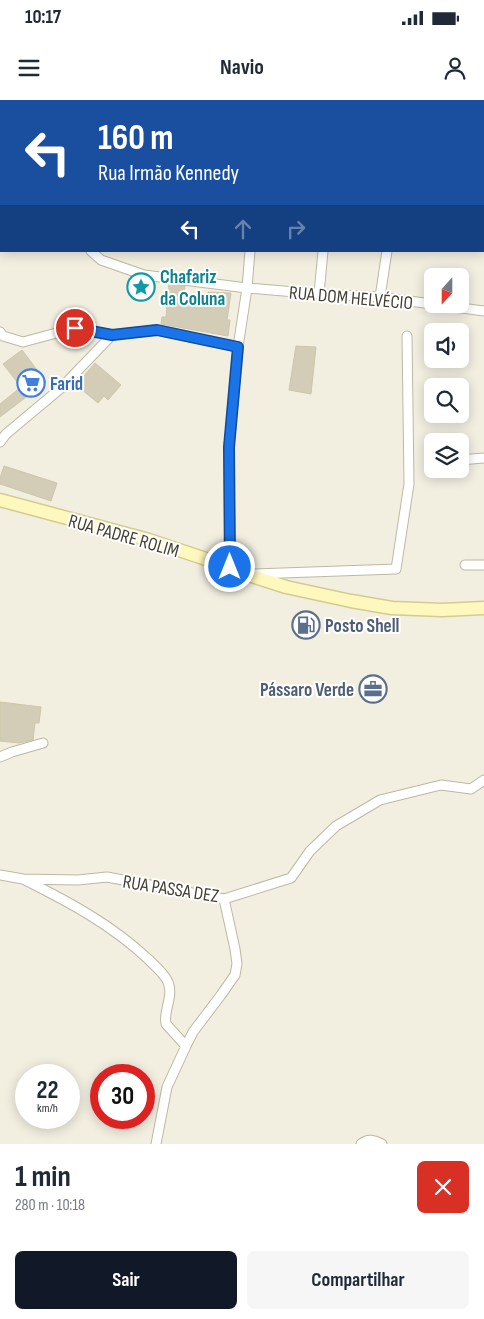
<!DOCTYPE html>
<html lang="pt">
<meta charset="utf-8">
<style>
:root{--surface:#fff;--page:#f6f6f7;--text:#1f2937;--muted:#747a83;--accent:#111827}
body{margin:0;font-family:"Sofia Sans Condensed",sans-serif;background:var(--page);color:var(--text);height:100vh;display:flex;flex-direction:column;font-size:19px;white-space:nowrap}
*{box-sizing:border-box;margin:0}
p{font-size:16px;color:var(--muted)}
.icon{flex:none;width:28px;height:28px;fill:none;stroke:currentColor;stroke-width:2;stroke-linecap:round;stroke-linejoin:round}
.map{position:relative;height:1044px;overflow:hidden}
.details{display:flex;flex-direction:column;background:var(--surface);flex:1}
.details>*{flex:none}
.guide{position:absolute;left:0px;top:0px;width:485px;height:152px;box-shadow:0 2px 12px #0003;background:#1a4fa0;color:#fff;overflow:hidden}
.needle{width:32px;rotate:201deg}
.buttons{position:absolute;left:424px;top:168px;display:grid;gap:10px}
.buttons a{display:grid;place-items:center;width:45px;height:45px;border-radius:8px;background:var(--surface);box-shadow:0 2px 12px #0003;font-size:25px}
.speed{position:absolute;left:15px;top:964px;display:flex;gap:10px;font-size:25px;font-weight:700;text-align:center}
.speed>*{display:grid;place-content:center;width:65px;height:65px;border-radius:50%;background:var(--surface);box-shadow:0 2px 12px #0003;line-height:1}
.speed small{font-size:12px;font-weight:400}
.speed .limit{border:8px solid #d22;background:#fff;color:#111}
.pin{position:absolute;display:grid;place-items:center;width:42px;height:42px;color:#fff;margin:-21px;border:2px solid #fff;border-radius:50%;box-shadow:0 1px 5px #0007}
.me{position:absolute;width:55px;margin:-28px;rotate:0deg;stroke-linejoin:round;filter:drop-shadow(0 0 4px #0008)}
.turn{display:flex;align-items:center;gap:18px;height:105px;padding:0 15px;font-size:22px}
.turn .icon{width:65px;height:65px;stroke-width:2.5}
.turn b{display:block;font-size:35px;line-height:42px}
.lanes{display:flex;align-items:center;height:48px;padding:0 15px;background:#0003;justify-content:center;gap:25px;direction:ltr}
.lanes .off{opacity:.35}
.round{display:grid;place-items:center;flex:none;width:52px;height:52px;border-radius:8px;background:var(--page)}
.overview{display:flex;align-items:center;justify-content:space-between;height:85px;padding:0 15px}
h1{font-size:30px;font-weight:700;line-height:38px}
.action{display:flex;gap:10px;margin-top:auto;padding:10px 15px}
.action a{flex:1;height:58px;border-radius:8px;background:var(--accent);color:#fff;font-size:20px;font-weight:700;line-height:58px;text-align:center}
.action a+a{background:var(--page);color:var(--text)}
.status{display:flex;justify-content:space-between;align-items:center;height:35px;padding:0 25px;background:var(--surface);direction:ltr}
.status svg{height:14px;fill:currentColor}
header{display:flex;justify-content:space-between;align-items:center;height:65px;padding:0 15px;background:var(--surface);font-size:22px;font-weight:700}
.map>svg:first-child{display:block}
.building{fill:#d3ccb6;stroke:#cfc5a9}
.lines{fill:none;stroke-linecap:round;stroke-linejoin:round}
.street-casing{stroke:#bdb8a4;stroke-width:11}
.secondary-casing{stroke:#d4cb8e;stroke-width:15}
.street{stroke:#fff;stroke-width:9}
.secondary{stroke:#fff8be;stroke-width:12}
.route-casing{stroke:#114b97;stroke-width:12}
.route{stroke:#1a73e8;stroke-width:9}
.labels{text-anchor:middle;stroke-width:4;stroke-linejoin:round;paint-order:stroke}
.culture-label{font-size:19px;font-weight:bold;fill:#0d838f;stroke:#fff;text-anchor:start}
.street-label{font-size:19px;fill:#433f32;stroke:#fff}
.shop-label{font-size:19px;font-weight:bold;fill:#366cbe;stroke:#fff;text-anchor:start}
.service-label{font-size:19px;font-weight:bold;fill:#4e5e75;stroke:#fff;text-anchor:start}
</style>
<div class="status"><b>10:17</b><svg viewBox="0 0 49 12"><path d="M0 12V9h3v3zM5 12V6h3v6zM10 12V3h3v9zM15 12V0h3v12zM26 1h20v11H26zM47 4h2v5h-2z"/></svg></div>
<header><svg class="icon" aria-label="menu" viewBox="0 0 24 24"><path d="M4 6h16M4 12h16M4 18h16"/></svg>Navio<svg class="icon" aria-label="person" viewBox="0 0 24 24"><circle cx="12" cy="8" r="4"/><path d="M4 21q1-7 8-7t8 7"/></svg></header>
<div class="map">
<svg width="484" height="1044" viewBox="0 0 484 1044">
<rect width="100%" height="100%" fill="#f2efe1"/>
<path class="building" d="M169,184l16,2 -1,7 23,6 1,-7 23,1 -4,27h3l-2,16 -67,-12 1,-7h4z
M296,246l20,1 -5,47 -22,-4z
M22,250l24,32 -46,35v-13l21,-17 -18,-23z
M95,263l26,22 -13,15 -4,-4 -6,7 -22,-18z
M4,366l53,17 -6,18 -51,-17v-6z
M0,602l41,5 -2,16h-4l-2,17 -14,3 -19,-2z"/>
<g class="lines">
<g class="street-casing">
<path id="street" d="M433,0l1,1
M264,1v-1
M417,1l1,-1
M0,49l1,2
M91,151l10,9 43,15 103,13 72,6 61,3 104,14
M319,194l4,-43
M380,197l7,-46
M0,232l3,4 20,6 52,-14 37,7 45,-5 81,17
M0,342l6,-8 55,-46 51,-53
M460,360l24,-2
M465,465h19
M230,467l-1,-120 9,-100 9,-59 3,-37
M253,474l143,-5 13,-85 -2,-148
M0,657l12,-5 31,-9
M0,775l23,4 55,1 29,-3 117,22 67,-21 19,-27 26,-25 44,-26 61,-15 30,4 13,-9
M25,780c44,22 87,45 123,79 7,7 16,14 20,23 6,15 -5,28 -2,42l20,22
M156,1044l11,-57 19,-41 7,-14 28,-37 14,-20 2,-11 -2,-15 -11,-50
M361,1044c7,-6 13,-4 21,0"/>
</g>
<g class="secondary-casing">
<path id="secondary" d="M0,400l149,40 81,27 16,7 40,13 65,14 41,7 50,2 42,-2"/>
</g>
<use href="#street" class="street"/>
<use href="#secondary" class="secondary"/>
</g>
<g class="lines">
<g class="route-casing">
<path id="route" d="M75,228l37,7 45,-5 81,17 -9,100 1,120"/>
</g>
<use href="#route" class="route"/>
</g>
<defs>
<g id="sight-ring" transform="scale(1.4375)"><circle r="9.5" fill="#fff" stroke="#0f9aa8" stroke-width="1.5"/><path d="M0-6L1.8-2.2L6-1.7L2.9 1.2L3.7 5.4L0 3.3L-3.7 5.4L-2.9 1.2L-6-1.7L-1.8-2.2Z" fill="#0f9aa8"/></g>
<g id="supermarket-ring" transform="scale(1.4375)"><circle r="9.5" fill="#fff" stroke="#3f7fe0" stroke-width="1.5"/><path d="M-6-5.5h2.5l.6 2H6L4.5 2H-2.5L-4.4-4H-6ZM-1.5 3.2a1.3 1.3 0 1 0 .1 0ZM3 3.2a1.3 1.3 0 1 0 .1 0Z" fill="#3f7fe0"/></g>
<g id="fuel-ring" transform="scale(1.4375)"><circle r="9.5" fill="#fff" stroke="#5c6f8a" stroke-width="1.5"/><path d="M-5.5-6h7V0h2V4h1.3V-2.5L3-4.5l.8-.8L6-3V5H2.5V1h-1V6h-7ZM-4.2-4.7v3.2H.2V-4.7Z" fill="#5c6f8a"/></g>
<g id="office-ring" transform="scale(1.4375)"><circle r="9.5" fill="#fff" stroke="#5c6f8a" stroke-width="1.5"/><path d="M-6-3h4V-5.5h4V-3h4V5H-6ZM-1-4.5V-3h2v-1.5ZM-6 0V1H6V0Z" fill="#5c6f8a"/></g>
</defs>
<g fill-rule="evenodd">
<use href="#sight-ring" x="141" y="187"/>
<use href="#supermarket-ring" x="31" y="283"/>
<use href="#fuel-ring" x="306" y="525"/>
<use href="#office-ring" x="373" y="589"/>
</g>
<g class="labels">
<g class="culture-label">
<text x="160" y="183">Chafariz<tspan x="160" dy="22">da Coluna</tspan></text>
</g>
<g class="street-label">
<text transform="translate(351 197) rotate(5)" y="7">RUA DOM HELVÉCIO</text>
<text transform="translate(124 435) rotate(16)" y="7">RUA PADRE ROLIM</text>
<text transform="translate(171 788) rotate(9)" y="7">RUA PASSA DEZ</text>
</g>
<g class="shop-label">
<text x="50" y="290">Farid</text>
</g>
<g class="service-label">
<text x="325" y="532">Posto Shell</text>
<text x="354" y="596" text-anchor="end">Pássaro Verde</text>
</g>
</g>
</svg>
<div class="buttons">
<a><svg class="needle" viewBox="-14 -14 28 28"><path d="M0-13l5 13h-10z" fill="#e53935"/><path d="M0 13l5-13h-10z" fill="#747a83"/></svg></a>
<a><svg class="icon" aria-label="sound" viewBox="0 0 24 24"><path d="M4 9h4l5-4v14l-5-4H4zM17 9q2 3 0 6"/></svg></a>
<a><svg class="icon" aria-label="search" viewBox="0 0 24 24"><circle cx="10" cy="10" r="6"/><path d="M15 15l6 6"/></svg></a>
<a><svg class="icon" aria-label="layers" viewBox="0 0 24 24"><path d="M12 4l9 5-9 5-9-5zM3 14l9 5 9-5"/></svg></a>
</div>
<div class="speed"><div>22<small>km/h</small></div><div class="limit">30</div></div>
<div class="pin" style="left:75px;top:228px;background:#d93025"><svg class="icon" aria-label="arrive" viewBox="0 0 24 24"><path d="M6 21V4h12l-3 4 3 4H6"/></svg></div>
<svg class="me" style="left:230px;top:467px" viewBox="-20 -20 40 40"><circle r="17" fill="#1a73e8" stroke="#fff" stroke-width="3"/><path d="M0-11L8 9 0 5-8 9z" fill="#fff"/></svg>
<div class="guide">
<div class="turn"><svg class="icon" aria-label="left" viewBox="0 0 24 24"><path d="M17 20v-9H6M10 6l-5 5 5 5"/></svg><div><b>160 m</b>Rua Irmão Kennedy</div></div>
<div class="lanes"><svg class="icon" aria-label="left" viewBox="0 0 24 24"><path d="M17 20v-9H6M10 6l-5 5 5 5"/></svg><svg class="icon off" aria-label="ahead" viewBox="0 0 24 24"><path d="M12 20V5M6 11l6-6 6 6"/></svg><svg class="icon off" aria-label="right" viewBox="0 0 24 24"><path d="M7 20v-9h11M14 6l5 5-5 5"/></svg></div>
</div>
</div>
<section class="details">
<div class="overview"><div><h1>1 min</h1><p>280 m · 10:18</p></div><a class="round" style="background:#d93025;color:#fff"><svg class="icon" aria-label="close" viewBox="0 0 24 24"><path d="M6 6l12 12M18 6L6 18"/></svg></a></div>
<div class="action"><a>Sair</a><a>Compartilhar</a></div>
</section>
